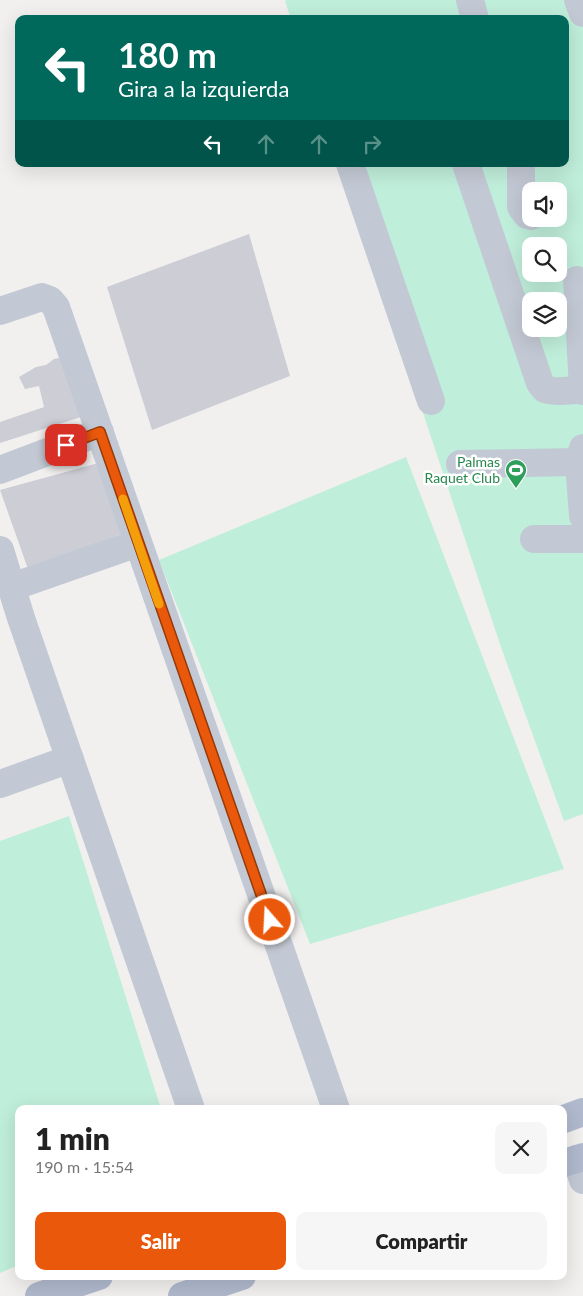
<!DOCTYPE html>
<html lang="es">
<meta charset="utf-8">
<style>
:root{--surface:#fff;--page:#f6f6f6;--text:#222;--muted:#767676;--accent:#ea580c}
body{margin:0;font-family:Lato,sans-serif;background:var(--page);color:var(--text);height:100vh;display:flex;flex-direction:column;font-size:19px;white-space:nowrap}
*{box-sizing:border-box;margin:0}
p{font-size:16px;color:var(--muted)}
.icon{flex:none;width:28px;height:28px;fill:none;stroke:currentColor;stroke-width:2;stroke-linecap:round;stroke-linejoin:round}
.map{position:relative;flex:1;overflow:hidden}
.panel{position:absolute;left:15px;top:1105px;width:552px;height:175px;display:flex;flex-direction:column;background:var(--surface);border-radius:10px;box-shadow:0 5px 20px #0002}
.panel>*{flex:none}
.banner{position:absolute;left:15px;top:15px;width:554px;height:152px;border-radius:10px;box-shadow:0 5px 20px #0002;background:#00695c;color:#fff;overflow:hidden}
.fabs{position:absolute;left:522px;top:182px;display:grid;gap:10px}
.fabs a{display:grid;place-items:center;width:45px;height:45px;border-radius:10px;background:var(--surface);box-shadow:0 5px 20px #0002;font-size:25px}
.pin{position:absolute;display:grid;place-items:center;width:42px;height:42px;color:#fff;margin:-21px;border-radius:10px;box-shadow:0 2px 8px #0006}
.me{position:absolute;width:55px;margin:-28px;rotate:341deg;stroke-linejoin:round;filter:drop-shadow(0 0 4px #0008)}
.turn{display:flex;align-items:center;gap:18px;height:105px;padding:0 20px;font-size:22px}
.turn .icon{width:65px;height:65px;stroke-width:2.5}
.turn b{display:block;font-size:35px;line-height:42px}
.lanes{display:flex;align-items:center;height:48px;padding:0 20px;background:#0003;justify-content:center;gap:25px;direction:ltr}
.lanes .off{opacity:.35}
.round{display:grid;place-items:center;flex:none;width:52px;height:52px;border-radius:10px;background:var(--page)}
.headline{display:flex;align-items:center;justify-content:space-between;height:85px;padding:0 20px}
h1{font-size:30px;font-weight:800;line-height:38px}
.primary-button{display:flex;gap:10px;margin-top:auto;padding:10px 20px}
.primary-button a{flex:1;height:58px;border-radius:10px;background:var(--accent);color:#fff;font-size:20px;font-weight:800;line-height:58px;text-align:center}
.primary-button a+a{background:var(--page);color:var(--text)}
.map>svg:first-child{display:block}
.green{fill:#bfeeda;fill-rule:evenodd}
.building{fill:#cccdd5}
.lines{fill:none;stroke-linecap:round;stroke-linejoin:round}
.minor{stroke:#c3c9d4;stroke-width:28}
.major{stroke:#b0b9cd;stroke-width:28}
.route-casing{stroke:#983908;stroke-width:12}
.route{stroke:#ea580c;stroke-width:9}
.slow{stroke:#f59e0b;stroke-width:9}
.labels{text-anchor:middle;stroke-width:5;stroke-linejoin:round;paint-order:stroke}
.leisure-label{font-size:14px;fill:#27864d;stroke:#fff;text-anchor:end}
</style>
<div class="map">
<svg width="583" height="1296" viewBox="0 0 583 1296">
<rect width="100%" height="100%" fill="#f2f0ef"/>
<path class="green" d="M287,0h296v814l-19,7 -62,-171 -162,-486h225v-145h-274l-6,-18zM531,191h28v28h-28zM531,246h28v28h-28zM531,301h28v28h-28z
M406,457l158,412 -254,75 -151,-384z
M69,816l92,293h-142v156l-19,8v-432z"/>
<path class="building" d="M249,234l41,142 -138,54 -45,-143z
M63,357l21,59 -84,27v-21l44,-15 -5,-21 -14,3 -6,-12 17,-10 10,-2 8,-6z
M102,462l27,69 -101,38 -28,-79z"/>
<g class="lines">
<path class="minor" d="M470,0l5,19
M578,0l5,13
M350,164l81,237
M466,164l74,219c2,2 3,4 5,6 8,4 29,1 38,0v2
M521,164v43l6,8 4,1
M577,280l6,109
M0,311l42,-14 8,3 6,7 280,802
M583,448l-4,14 4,54
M460,464l119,-2
M0,470l100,-38
M534,539h49
M0,550l21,68 170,491
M12,587l126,-44
M0,784l70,-25
M576,1159l7,21"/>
<path class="major" d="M564,1119l19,-7
M564,1163l19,-6
M39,1296l60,-20
M182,1296l60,-20"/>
</g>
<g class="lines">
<g class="route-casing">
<path id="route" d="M66,445l34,-13 170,488"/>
</g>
<use href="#route" class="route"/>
<path class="slow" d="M123,499l36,105"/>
</g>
<defs>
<g id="stadium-pin" transform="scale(1.125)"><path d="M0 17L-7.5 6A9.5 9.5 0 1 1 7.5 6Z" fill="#2e9e5b" stroke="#fff"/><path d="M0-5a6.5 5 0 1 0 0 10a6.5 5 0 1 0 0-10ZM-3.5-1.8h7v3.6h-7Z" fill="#fff"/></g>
</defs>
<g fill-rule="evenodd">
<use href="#stadium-pin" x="516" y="470"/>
</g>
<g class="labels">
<g class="leisure-label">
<text x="500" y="467">Palmas<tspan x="500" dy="16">Raquet Club</tspan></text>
</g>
</g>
</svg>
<div class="fabs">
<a><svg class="icon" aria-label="sound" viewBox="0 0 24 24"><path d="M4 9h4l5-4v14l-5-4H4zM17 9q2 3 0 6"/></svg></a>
<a><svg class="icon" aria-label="search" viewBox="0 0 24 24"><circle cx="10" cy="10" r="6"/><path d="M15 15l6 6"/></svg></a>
<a><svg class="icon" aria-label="layers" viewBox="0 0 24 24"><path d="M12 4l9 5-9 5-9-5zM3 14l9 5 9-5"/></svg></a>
</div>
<div class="pin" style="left:66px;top:445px;background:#d93025"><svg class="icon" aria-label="arrive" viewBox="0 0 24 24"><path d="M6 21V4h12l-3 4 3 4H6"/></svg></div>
<svg class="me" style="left:270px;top:920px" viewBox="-20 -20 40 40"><circle r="17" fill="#ea580c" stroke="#fff" stroke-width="3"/><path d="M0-11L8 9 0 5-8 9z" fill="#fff"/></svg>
<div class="banner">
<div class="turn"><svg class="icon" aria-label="left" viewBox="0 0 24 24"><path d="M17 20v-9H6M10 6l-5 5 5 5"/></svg><div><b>180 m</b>Gira a la izquierda</div></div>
<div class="lanes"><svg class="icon" aria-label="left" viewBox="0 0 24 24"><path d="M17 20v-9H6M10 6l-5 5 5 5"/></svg><svg class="icon off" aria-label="ahead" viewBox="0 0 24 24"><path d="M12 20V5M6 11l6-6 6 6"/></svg><svg class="icon off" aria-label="ahead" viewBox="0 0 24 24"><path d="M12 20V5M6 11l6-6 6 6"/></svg><svg class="icon off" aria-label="right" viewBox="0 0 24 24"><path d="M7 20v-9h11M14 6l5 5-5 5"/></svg></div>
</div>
<section class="panel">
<div class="headline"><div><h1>1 min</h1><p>190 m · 15:54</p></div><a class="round"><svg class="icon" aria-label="close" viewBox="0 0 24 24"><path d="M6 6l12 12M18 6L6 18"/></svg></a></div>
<div class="primary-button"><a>Salir</a><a>Compartir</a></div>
</section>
</div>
